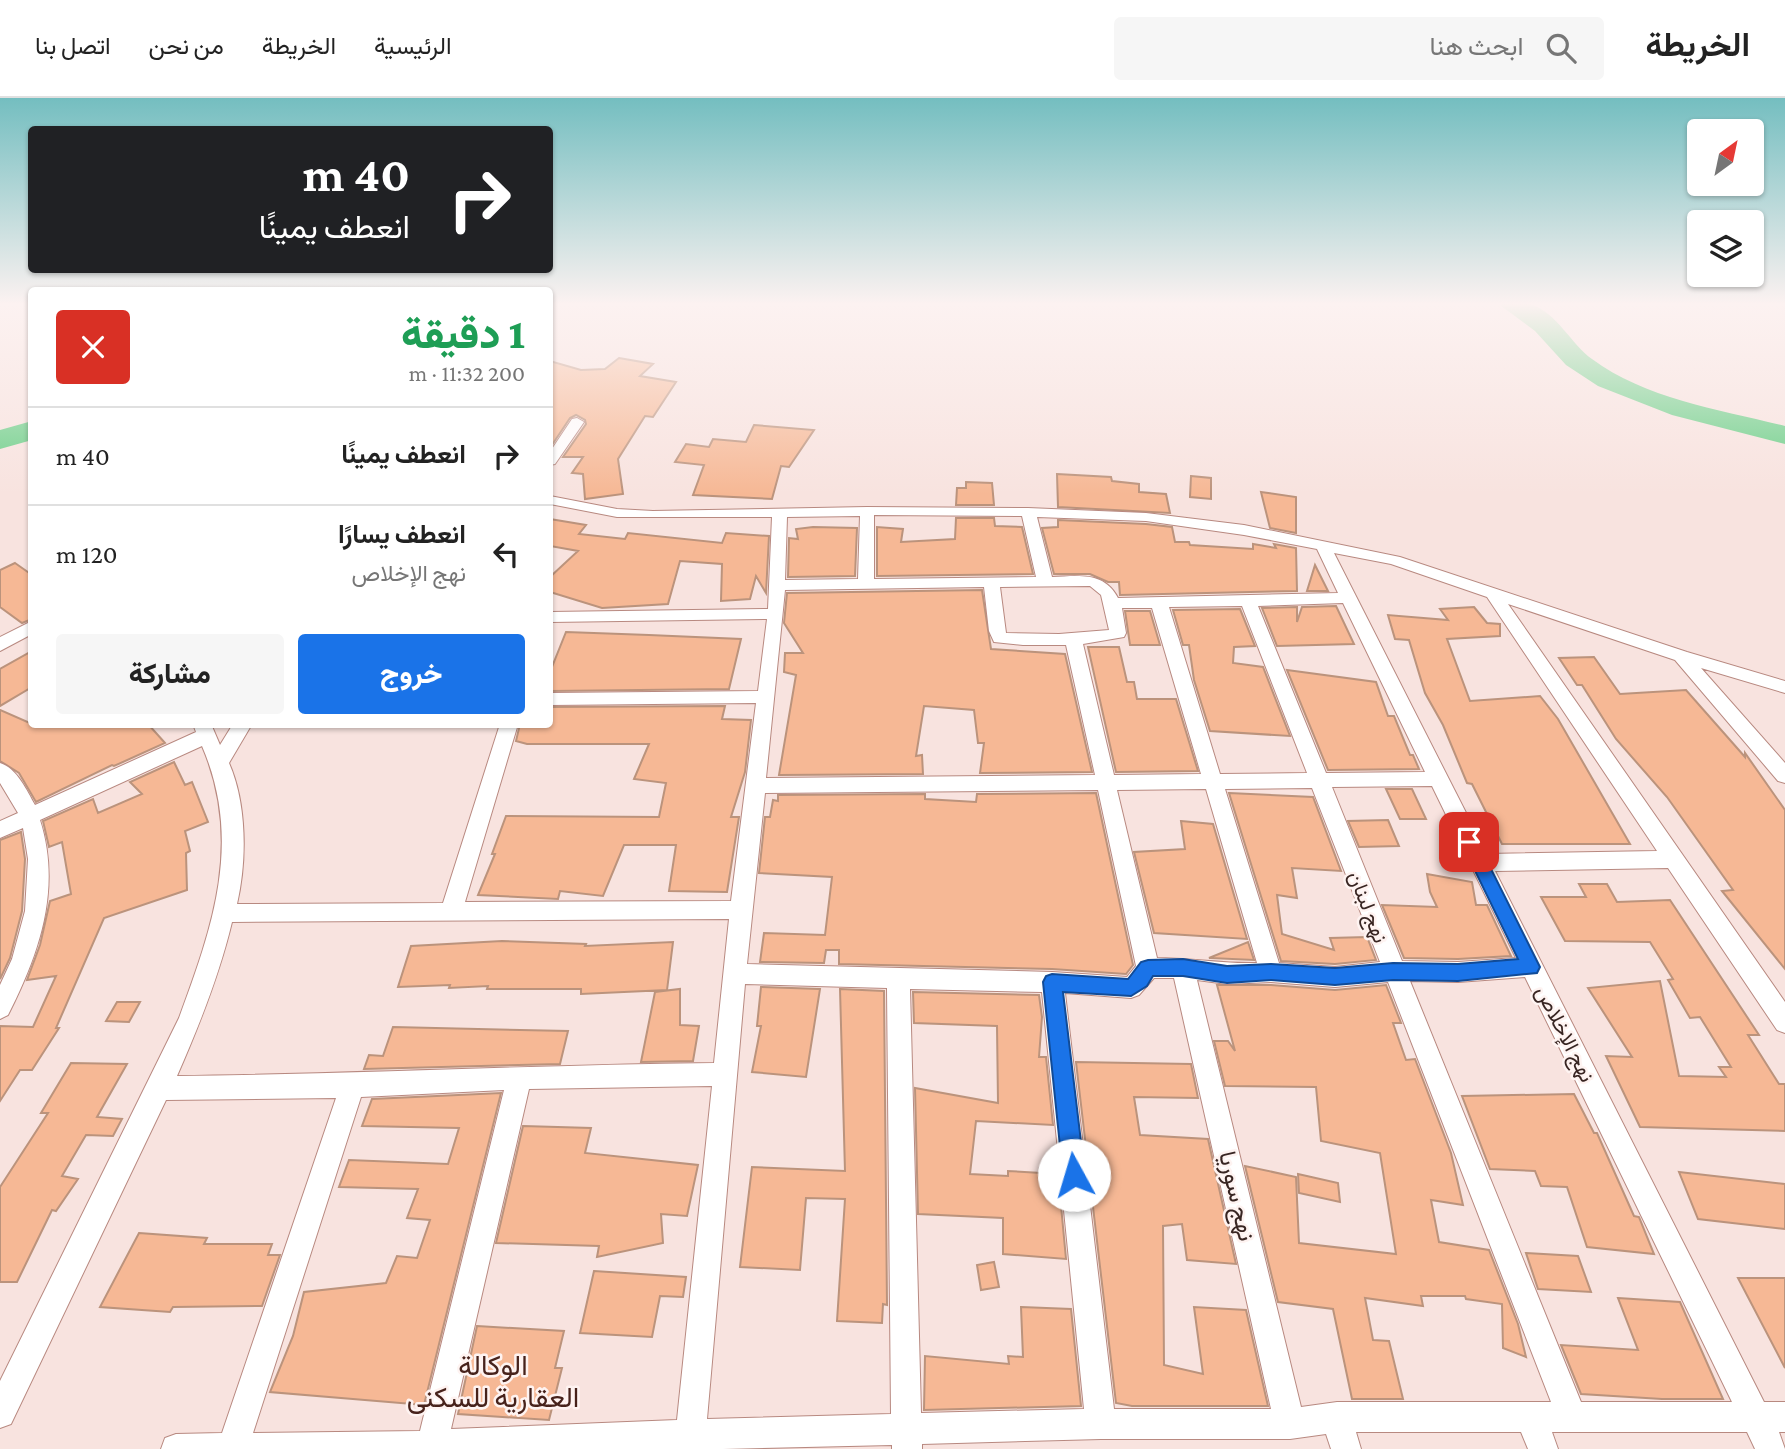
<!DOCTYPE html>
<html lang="ar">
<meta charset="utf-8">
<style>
:root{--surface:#fff;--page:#f6f6f6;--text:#222;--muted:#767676;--line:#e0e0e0;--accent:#1a73e8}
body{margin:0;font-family:"Crimson Pro",Vazirmatn,serif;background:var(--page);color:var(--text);direction:rtl;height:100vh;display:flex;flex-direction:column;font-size:26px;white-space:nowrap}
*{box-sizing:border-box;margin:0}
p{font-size:23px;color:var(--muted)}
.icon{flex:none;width:38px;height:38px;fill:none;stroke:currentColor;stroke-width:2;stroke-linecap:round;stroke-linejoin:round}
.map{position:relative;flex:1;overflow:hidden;direction:ltr}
.drawer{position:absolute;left:28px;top:189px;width:525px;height:441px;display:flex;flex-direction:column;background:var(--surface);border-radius:7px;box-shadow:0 2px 5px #0004;direction:rtl}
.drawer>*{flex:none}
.top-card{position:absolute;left:28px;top:28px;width:525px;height:147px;border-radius:7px;box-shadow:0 2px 5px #0004;direction:rtl;background:#202124;color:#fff;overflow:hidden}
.needle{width:46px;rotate:33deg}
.fabs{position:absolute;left:1687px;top:21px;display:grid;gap:14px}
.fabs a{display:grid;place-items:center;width:77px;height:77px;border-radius:7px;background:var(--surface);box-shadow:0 2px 5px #0004;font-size:35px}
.pin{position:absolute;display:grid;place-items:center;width:60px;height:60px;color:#fff;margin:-30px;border-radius:14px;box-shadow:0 4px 10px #0006}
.me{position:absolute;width:77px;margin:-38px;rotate:354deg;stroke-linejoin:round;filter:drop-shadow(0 0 5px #0008)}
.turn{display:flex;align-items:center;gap:24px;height:147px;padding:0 28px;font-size:32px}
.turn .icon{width:91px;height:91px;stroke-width:2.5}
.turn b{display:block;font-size:49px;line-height:60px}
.round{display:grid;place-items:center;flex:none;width:74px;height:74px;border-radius:7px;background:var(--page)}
.summary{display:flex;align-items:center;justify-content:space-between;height:119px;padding:0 28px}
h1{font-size:42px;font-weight:800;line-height:52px;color:#1e9e55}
.primary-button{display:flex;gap:14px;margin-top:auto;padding:14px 28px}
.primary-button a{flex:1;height:80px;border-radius:7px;background:var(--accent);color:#fff;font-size:28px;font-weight:800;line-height:80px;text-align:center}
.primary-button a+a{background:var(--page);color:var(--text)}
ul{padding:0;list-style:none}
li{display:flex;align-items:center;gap:21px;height:98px;padding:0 28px;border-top:2px solid var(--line)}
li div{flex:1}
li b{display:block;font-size:26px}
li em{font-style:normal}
header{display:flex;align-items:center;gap:42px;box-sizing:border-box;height:98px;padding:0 35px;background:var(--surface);border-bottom:2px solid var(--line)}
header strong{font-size:33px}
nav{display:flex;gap:38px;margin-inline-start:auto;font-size:24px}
.search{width:490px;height:63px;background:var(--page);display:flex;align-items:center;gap:18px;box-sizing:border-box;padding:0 24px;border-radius:7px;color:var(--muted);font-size:26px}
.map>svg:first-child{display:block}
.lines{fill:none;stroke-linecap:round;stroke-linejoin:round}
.river{fill:#67ce85;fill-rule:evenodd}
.building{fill:#f6b895;stroke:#bb937c;stroke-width:2}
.minor-casing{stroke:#b88980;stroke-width:2}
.minor{fill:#fff;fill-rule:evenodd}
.route{fill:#1a73e8;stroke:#114b97;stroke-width:2}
.labels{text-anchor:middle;stroke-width:5;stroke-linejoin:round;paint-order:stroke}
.street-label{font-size:21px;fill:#382522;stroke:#fef3f1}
.near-street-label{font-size:24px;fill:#382522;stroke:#fef3f1}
.near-neighbourhood-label{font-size:28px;fill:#47221b;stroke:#fef3f1}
</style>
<header>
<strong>الخريطة</strong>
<div class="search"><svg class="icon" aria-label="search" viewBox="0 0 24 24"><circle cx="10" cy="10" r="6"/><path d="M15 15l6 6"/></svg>ابحث هنا</div>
<nav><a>الرئيسية</a><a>الخريطة</a><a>من نحن</a><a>اتصل بنا</a></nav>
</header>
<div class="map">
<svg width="1785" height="1351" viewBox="0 0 1785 1351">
<rect width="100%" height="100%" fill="#f8e3df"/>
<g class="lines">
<path class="river" d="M1500,207c9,-1 23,-3 32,0 24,7 40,40 60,54 54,40 129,51 193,67v18l-113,-29 -74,-29 -32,-21 -31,-34z
M32,323v19l-32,9v-19z"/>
</g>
<path class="building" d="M619,260l34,6 -13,12 36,6 -23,35 -8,-1 -27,43 5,35 -38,5 -2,-25 -11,-1 11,-16h-20l23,-33 -1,-4 -9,-5 -6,3 -20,30v-87l31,9 24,-1z
M754,327l60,5 -25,37 -8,-1 -9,33 -79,-4 11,-30 -29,-3 11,-18 23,3 4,-8 33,3z
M1057,376l54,3 1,4 27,3v8l27,2 4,19 -112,-6z
M1191,378l20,2v21l-21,-2z
M966,384l26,1 2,22h-38l1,-17h9z
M1261,394l35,5v36l-26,-5z
M956,420h38l1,8 27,1 11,47 -156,2v-49l26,2 -2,13 54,-3z
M550,421l36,6 -7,9 46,5 3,-6 94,10 4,-10 43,3 -3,57 -10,-17 -6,23 -29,2 1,-37 -42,-3 -12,43 -66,4 -52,-16v-15l28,-26 -28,-5z
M1058,422l88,4 26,3 3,15h14l1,3 63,4v-5l23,4 -2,-4 22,4 1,43 -177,4 -1,-13h-11l-18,-8h-36l-12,-46 16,-1z
M813,429l44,1 -2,48 -67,1 1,-39 9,1 -2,-10z
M15,465l17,12v44l-10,4 -22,-16v-37z
M1315,467l13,26h-21z
M982,492l9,59 74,5 27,118 -112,1 4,-30h-6l-4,-33 -50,-4 -8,50 6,-1 1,19 -144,1 17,-100 -12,-3 1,-19h18l-19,-30 3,-30z
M1336,508l18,38 -77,2 -15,-38 35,-1v15l5,-15z
M1474,509l13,16 13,1v12l-53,3 23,62 70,-5 18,23 72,125h-128l-30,-60 -5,-1 -24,-58 -18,-32 -16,-53 -14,-1 -7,-24 60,5 -8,-11z
M1240,511l15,37 -21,1 -1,16 30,4 27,69 -80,-5 -16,-51 -5,-35h-6l-10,-35z
M1125,513h25l10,34h-30z
M566,534l83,3 92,4 -12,50 -179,2v-19z
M1088,549h31l8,35h7l3,17h39l22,72 -82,1z
M32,553v36l-32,19v-37z
M1594,559l26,37 66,-4 59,67v-4l40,57v159l-63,-78 11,-1 -66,-93 -51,-58 -34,-54h-5l-18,-27z
M1287,572l89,12 12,34h6l16,39h3l6,14 -91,1z
M725,608l-3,13 29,1 -6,52 -14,45h8l-12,75 -58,-1 7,-46h-52l-21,51 -43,-5 -2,8 -80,-4 17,-41h-3l14,-38 153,1 7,-34 -32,-4 15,-35h-122l-11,-3 4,-17h30v-17z
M0,612l32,14h116l17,19 -51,23 -2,-1 -76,37 -17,-29 -19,-12z
M174,664l11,23 7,-3 16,40 -23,9 5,20 -4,2 1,37 -83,28 -48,110h3l-27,42h-12l-20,31v-75l33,1 23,-51 -29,4 13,-35 10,-44 21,-7 -9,-52 -13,5 -6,-26 50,-22 5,14 44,-19 -12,-12z
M1386,691h26l14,30h-26z
M1096,695l37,172 -7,9 -74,-5 -213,-5v-14h-13l-2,13 -64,-1 4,-29 61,2 7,-58 -73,-4 6,-56h5l3,-17 5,1v-6l147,-1v5l51,3 1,-8z
M1229,695l84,4 28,74 -49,-3 5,30 -20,-3 5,39 52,16 -4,-12 37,-1 9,23 -41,4 -54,-3z
M1388,722l11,26 -40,1 -11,-26z
M1181,723l32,3 34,115 -93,-6 -20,-81 51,-3z
M21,734l4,27 -3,52 -12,47 -10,21v-139z
M1427,776l45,8 4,23h11l24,51 -53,3 -54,-1 -22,-53 55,2 -7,-15z
M1579,786h28l10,18 53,-2 89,135h-11l31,49h6v47l-145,-4 -34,-71 26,1 -44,-69 72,-7 19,95 47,1 -7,-10h12l-31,-50 -10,1 -22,-38 5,-1 -23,-37 -85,-1 -24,-44h45z
M502,843l84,3 -1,2 88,-4 -6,48 -86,4v-5h-94l1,-3 -39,2 1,-3 -52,2 13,-41z
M1248,844l6,18 -44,-2h-1z
M1217,887h54l64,5 51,-5 15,38h-8l13,37 9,-1 36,94 12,52 -32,-5 8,42 50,8 29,74 8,33 -23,-9 -1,-44 -36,-5 -1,-3h-44l2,10 -58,-8 8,42 16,1 14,58h-51l-19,-90 -55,-7 -33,-136 51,11 3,66 97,11 -16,-101 -59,-12 -5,-54 -91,-1 -11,-45h14l7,10z
M761,889l59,2 -14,88 -54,-5 9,-46h-4z
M680,891v36l19,1 -6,35 -52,1 14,-70z
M840,891l44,2 3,314 -4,-1 -1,19 -45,-2 8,-122 -39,-1 -6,72 -60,-3 12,-100 93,4z
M913,894l126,3 3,22 -3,40h7l7,68 -77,-4 -6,53 38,2v-5l50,3 8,85 -63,-5v-36l-85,-4 -3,-126 83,15 -1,-77 -83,-3z
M117,904h23l-11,20 -23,-1z
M393,929l175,4 -8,33 -196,5 5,-14 14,1z
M1076,964l115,2 7,34 -64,-1 6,38 68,4 28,125 -49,-4 -5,-36 -19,2 1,139 39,9 -9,-67 52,3 22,96h-136l-16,-3z
M71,965l56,1 -30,53 25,2 -9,17 -27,-1 -24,41 16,3 -22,32 -4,-1 -35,72h-17v-95l48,-74h-7z
M501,995l-77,312 -154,-13 23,-56 11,-44 82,-9 11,-27 20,2 13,-38 -23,-2 11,-29 -79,-2 10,-27 99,4 11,-36 -97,-2 10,-27z
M1574,996l20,39h3l37,83 5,1 15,37 -67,-7 -20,-60 -26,-1 -6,-15 -45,-2 -28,-73z
M523,1028l68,2 -6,25 113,12 -11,51 -26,-2 2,29 -66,14 2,-11 -103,-3z
M1679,1074l106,12v45l-87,-10z
M1298,1076l40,9 2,19 -41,-9z
M139,1135l68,5 -3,6h68l-4,11h12l-18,51 -89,1 -3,5 -70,-5z
M1526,1155l52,3 13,36 -53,-3z
M994,1164l5,25 -18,3 -4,-25z
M594,1173l92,6 -3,20 -23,-1 -8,41 -72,-4z
M1738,1180h47v90z
M1618,1200l62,4 43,97h-61l-81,-5 -20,-49 77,5z
M1021,1209l50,2 10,97 -157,4 1,-54 84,8 -1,-8 15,1z
M477,1228l87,5 -9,37h7l-13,52 -91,-6z"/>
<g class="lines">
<g class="minor-casing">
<path id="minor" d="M577,320l7,4 -29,42 -5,1v-13l22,-33z
M550,398l67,13 36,2 214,-4 161,1 118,5 98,12 156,32 287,95 98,29v12l-84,-25 84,95v20l-7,-2 -103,-121 -167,-56 277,398v31l-8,-3 -109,-162 -173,3 269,531h21v30h-6l6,17h-30l-8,-17h-195l6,17h-30l-7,-17h-165l5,17h-30l-5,-15 -36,5h-189l-179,5v5h-30v-4l-169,4h-562l4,-11 11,-4 46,-1 114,-335 -170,2 -155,324 -11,4v-47l179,-363c34,-92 64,-177 23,-272l-162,74c22,69 -1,134 -32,195l-8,4v-34l12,-26 13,-48 3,-52 -5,-31 -23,10v-17l18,-8 -18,-30v-20c17,5 27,28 35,42l161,-73 -3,-8h18l9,21 13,-21h19l-23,39c18,41 18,98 8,141l206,-1 57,-179h18l-53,178 266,-1 25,-198 -206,2v-12l208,-2 9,-72 -217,3v-10l218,-3 4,-92h-155l-67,-13zM874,417l148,1 14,61 -162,2zM860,418l-2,63 -73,1 2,-63zM1037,419l109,4 98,14 73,14 21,44 -220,5c-14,-27 -40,-22 -66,-21zM1334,455l57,11 96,33 170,254 -170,3zM1090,488l11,9 8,35 -50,4 -53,-1 -6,-46zM984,489l5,44 5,11 29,3h43l29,130 -329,3 19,-188zM1343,505l82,169 -99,1 -68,-167zM1242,508l65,167 -87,1 -51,-167zM1122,510h30l49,166 -87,1 -31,-131 41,-7 2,-4zM1432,688l84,172 -58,4 -56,-1 -70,-174zM1312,690l68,174 -45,5 -56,-4 -54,-174zM1206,691l51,174c-34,1 -66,-5 -100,-5l-40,-168zM1098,692l38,176 -9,11 -75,-5 -305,-8 18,-171zM729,821l-15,144c-179,2 -358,11 -537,13 22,-50 42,-100 55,-154zM1525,879l207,425h-151l-171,-421 48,1zM1154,880h20l97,431h-157l-49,-416 66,5 8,-3zM1197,882l30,4 44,-2 64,5 53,-5 163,420h-214l-36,5zM745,886l142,4 4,426 -184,5zM910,891l132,3 42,417 -163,4zM712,988l-35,334 -226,9 78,-340zM504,992l-84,341 -167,2 108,-336z
M32,523v13l-32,17v-14z"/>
</g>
<use href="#minor" class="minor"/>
</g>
<linearGradient id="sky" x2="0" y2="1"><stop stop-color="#74bec0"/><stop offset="0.52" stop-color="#fcf2f1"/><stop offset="1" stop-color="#fcf2f1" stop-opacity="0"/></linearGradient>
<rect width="1785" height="396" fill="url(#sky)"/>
<path class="route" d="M1469,737l6,2 65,130 -3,6 -79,8 -65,-1 -58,5 -64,-5 -44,3 -44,-7h-30l-6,10 -16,10 -68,-4 22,183 -4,8 -7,3 -8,-3 -3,-8 -20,-193 3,-6 6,-2 76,5 13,-17 7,-2 35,-1 44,7 44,-2 64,4 58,-5 65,1 60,-5 -57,-117 2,-5z"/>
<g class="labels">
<g class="street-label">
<text transform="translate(1368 809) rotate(69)" y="7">نهج لبنان</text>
<text transform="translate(1565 936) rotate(63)" y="7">نهج الإخلاص</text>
</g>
<g class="near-street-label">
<text transform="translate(1237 1098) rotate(77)" y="8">نهج سوريا</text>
</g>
<g class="near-neighbourhood-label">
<text x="493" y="1277">الوكالة<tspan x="493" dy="32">العقارية للسكنى</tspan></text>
</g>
</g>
</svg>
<div class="fabs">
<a><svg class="needle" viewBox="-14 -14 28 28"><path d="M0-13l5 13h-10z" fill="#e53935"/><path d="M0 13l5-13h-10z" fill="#767676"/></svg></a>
<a><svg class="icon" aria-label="layers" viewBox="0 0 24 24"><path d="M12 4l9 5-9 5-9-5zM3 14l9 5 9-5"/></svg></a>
</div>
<div class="pin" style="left:1469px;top:744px;background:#d93025"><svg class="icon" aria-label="arrive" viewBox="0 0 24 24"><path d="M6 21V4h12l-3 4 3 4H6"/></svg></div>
<svg class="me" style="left:1074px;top:1077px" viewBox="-20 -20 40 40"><circle r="19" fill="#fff"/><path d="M0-13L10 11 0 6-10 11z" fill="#1a73e8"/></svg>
<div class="top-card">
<div class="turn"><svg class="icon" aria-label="right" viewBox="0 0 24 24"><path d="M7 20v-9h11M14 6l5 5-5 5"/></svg><div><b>40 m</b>انعطف يمينًا</div></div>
</div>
<section class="drawer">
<div class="summary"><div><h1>1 دقيقة</h1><p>200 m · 11:32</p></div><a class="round" style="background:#d93025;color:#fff"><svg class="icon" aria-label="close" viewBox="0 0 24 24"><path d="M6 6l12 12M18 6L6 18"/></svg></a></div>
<ul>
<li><svg class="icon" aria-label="right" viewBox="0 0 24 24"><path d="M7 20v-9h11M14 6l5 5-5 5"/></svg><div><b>انعطف يمينًا</b></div><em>40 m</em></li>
<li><svg class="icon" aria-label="left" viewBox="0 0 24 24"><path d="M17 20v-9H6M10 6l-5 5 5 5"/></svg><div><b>انعطف يسارًا</b><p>نهج الإخلاص</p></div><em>120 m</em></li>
</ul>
<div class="primary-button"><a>خروج</a><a>مشاركة</a></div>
</section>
</div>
